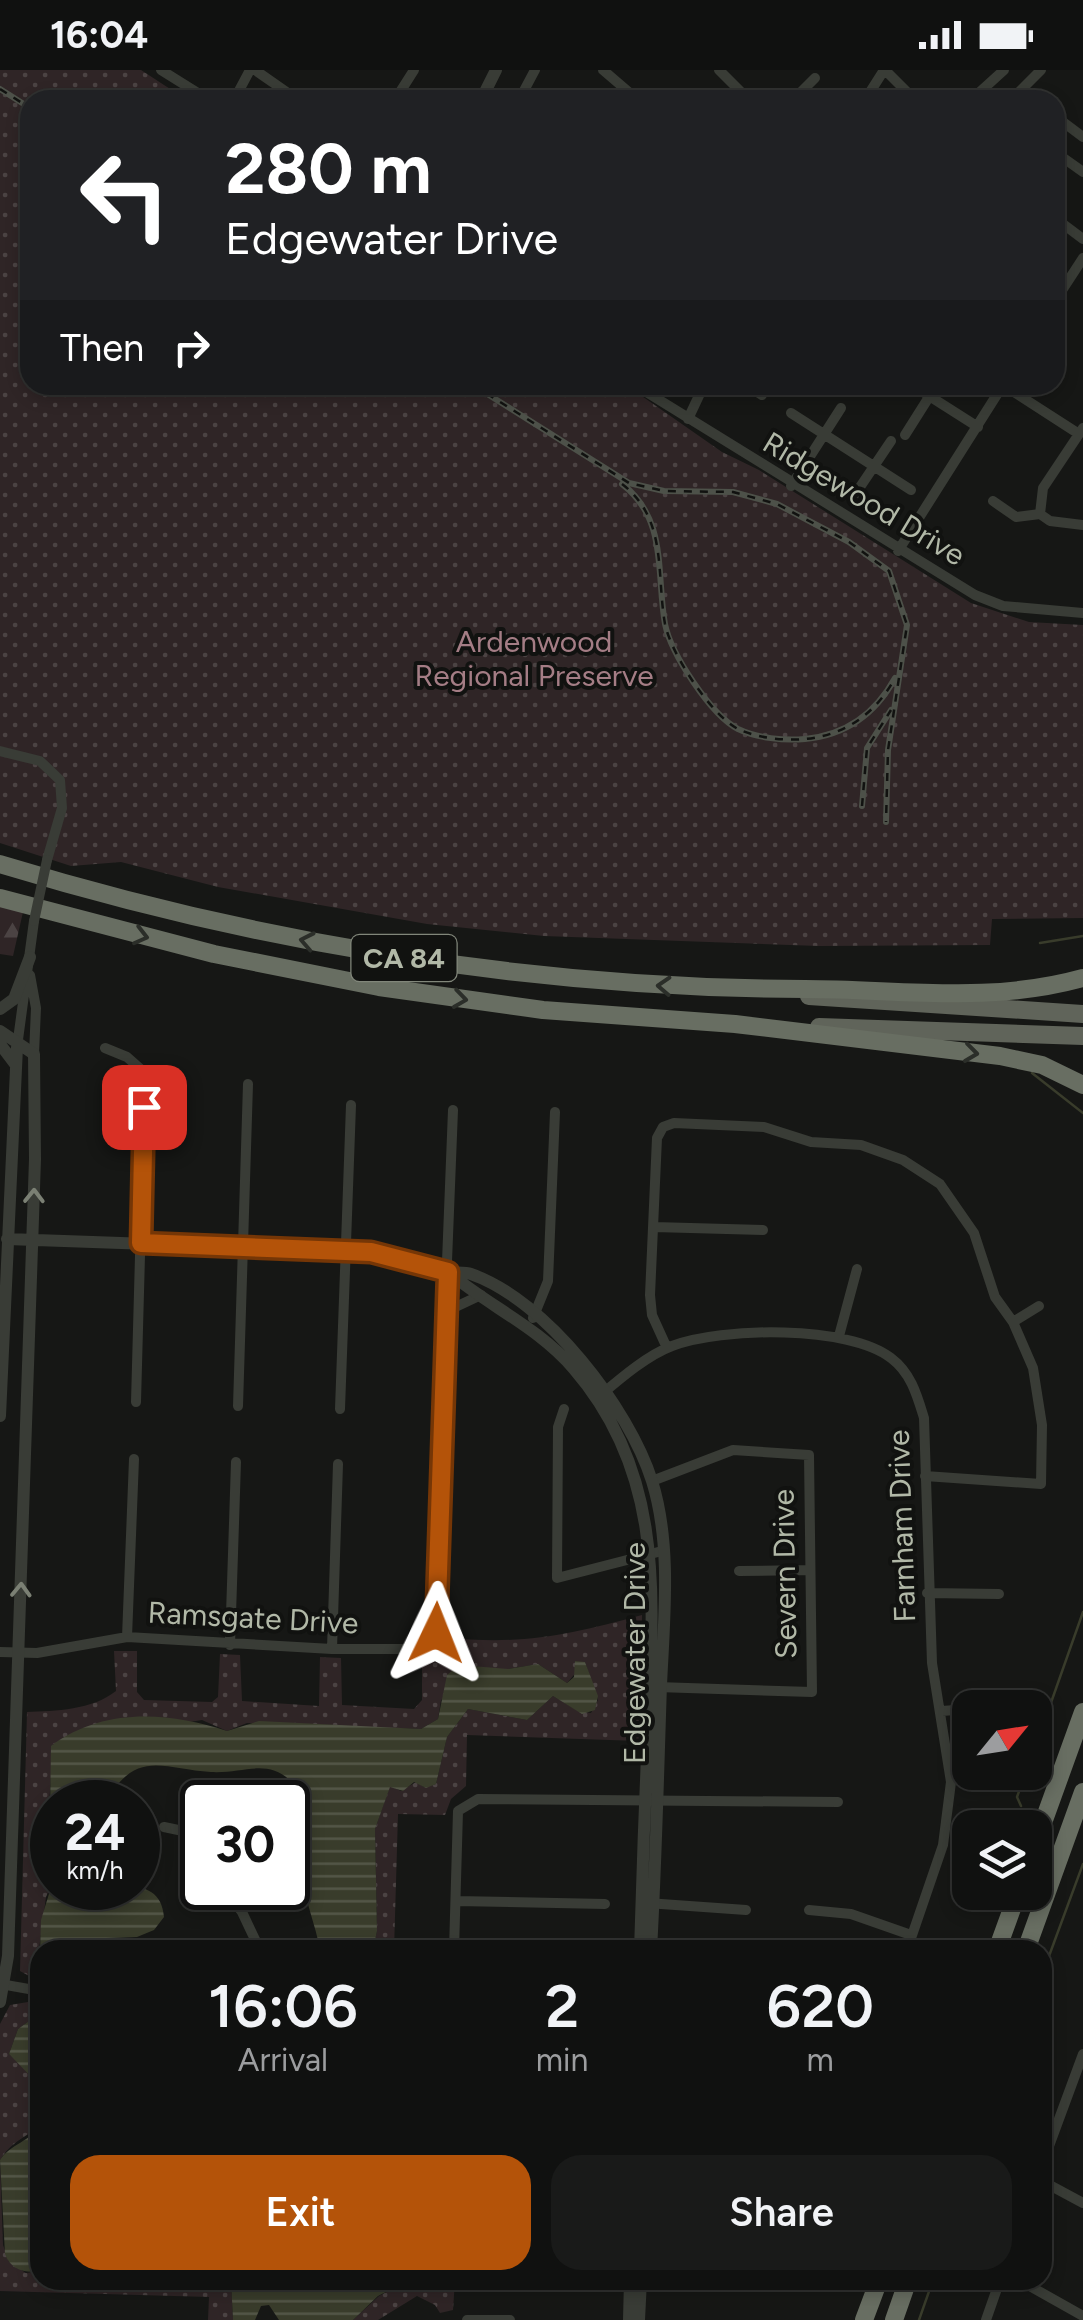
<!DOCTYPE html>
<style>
:root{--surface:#101110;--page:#191a19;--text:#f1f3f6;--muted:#9c9d9f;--line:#303130;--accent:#b45309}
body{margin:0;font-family:Figtree,sans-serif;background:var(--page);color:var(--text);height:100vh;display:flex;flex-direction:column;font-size:38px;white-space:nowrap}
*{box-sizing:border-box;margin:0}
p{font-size:32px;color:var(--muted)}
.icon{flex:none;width:55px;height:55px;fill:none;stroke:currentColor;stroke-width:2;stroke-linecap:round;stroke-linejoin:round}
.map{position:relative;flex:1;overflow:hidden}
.side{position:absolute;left:30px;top:1870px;width:1022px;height:350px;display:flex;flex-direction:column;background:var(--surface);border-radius:30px;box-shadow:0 5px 15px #0003,0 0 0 2px var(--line)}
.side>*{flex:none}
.hud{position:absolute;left:20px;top:20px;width:1045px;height:305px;border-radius:30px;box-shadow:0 5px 15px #0003,0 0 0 2px var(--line);background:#202124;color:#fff;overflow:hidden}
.needle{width:65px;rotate:60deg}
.buttons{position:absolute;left:952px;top:1620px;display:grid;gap:20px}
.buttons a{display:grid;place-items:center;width:100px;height:100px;border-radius:20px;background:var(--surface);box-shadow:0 5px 15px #0003,0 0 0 2px var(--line);font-size:50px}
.speed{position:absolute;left:30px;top:1710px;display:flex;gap:20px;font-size:50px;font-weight:700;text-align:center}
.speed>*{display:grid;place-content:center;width:130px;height:130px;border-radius:50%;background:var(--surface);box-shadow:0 5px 15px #0003,0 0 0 2px var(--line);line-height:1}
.speed small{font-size:25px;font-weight:400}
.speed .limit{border:5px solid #111;border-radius:15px;background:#fff;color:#111}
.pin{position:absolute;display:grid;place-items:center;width:85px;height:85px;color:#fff;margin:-42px;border-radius:20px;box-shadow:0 5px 15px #0006}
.me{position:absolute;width:110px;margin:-55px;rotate:2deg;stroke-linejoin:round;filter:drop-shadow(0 0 8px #0008)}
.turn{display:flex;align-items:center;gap:35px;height:210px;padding:0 40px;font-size:45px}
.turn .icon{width:130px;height:130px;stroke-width:2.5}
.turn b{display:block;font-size:70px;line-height:85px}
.then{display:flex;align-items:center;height:95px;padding:0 40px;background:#0003;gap:20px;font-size:38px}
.eta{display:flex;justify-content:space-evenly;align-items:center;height:170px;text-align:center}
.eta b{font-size:60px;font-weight:600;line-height:70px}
.cta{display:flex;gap:20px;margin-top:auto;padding:20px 40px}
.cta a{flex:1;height:115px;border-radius:30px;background:var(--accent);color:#fff;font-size:40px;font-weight:600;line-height:115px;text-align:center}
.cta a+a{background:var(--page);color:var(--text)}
.status{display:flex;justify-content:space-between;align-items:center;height:70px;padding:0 50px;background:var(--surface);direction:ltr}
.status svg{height:28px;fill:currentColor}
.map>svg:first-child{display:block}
.green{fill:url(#green-dots)}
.forest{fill:url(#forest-firs)}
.water{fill:url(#water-rules)}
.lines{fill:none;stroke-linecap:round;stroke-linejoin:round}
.stream{stroke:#393c2b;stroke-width:2.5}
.minor{stroke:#393c36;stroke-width:10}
.tertiary{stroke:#393c36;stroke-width:12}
.trunk{stroke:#60645a;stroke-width:18}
.motorway{stroke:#686e62;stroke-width:18}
.rail-casing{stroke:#4d5149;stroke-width:6}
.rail{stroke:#111210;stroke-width:2.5;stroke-dasharray:8;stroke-linecap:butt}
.minor-bridge{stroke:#393c36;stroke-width:10}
.oneway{stroke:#2b2e29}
.oneway2{stroke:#7b8074}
.route-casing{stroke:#753606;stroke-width:25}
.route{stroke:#b45309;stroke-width:18}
.labels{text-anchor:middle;stroke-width:8;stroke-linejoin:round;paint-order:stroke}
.shield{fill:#111210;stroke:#81867a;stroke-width:2.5}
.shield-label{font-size:28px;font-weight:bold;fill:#b1b8a7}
.street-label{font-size:30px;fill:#b1b8a7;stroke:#111210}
.park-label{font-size:30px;fill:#a47d85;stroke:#111210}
</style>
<div class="status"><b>16:04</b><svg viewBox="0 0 49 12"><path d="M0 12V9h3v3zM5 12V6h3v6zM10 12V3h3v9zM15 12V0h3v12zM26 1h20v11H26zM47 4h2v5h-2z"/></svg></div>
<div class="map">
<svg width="1083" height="2250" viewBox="0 0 1083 2250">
<defs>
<pattern id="green-dots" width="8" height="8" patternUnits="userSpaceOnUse" patternTransform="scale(2.5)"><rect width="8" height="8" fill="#2f2526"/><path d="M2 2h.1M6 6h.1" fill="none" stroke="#4b4343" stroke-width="1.8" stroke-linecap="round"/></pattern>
<pattern id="forest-firs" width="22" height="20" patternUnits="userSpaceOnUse" patternTransform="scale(2.5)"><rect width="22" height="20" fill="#2f2526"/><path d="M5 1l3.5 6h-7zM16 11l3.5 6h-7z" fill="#4b4343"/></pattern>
<pattern id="water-rules" width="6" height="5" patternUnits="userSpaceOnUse" patternTransform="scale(2.5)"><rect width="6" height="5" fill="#393c2b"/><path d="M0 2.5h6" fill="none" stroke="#535647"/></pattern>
</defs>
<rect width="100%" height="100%" fill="#161715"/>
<path class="green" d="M0,0h141l46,30h-157v285h596l96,67 37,18 212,133 58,19 54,3v293l-91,1 -2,26 -171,1 -275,-10 -117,-12 -209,-37 -97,-25 -50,4 -71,-23z
M642,1545l-3,126 -172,-6 -1,51 -15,13 -6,16 -47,-1 -4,136h-21l4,-19 -2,-102 15,-43 11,5 15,-9 8,5 12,-3 11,-47 21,-28 59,11 26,-24 25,15 13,2 7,-13 -13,-38 -18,21 -29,-19 -30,5 -67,31 -3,19 -17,10 -174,-6 -20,8 -25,-11 -149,24 -4,62 3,78 -6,13 -7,52 1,33 -20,-11 7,-259c29,-1 65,-2 89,-21l-2,-40h23v41l7,8 68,2 6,-5 2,-43 20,1 2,46 77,5 1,-49 21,1 1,47 72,4 8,-9v-41l21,-22c77,9 126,-2 199,-22z
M40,1930v13l-22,16 -9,25 30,27c11,65 -15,42 -39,79l3,85 6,17 17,11 14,-2v9h191l2,40h-25l1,-23 -209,-6v-267l10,-19z
M409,2210h46l-2,30 -13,3 -5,-8 -18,-9 -39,24h-25l26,-24z"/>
<path class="forest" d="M0,834l23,8 -10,44 -13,-2z"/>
<path class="water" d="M575,1591l10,1 13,34 -3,14 -13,4 -29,-18 -26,24 -59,-11 -21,28 -11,47 -10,4 -12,-6 -11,9 -13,-4 -15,42 2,102 -4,19h-53c-4,-25 -16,-50 -17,-75 -2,-29 17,-52 -2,-81 -27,-41 -53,-20 -90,-22 -48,-3 -75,-24 -105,30h-54v20l-2,-10 1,-66c53,-39 117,-34 176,-15l32,-10 162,8 17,-10 9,-44 12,-10 49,4 30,-5 29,19 7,-6z
M52,1814l45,4 -13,10 4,11 22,-1 -12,-20c28,-1 63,-9 66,29l-10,13 -17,7 -31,1 -16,12 -50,2 1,-32z
M40,1943v73l-31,-32 9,-25z
M40,2054v147c-15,3 -30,-2 -35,-17l-5,-94c10,-16 32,-19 40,-36z
M231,2210h178l-31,16 -25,24h-74l-10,-15 -8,1 -6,14h-22z"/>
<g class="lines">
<path class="stream" d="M1040,873l43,-7
M1032,1003l51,40
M1035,1678l48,-136
M1021,1736l-4,-9 9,-25
M1042,1905l41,-111
M919,2250l14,-40"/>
<path class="minor" d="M161,0l48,30
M255,0l43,30
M603,0l28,24
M719,0l30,30
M885,0l30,30
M234,30l16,-30
M395,30l19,-30
M519,30l16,-30
M793,30l22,-22
M865,30l19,-30
M971,30l33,-30
M1011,30l30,-30
M1055,54l4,-5 24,18
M1055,82l28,20
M1055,148l28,21
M1055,231l28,-43
M635,315l340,210 28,11 80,7
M747,315l15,10
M912,315l66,42
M1003,315l76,49
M791,343l120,77
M688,349l16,-34
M905,365l24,-38
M791,416l50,-78
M856,423l35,-52
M993,431l23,16 24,-3 10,7 33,4
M1040,444l3,-26 40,-60
M898,481l105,-166
M0,681l40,10 20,19 2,28 -15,52
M30,905l6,33 -2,46
M17,977l17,-126
M105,978l22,9 18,16 -9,329
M654,1157l109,3
M447,1241l34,-16
M533,1248l15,-37 7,-169
M1013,1252l26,-16
M839,1266l18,-67
M667,1278l-15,-33 -2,-20 7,-157 6,-11 11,-4 90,4 47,15 50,3 42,15 37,24 34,49 21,64 18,25 20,46 9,57 -1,59 -116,-8
M602,1324c20,-17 46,-39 70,-48 49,-19 177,-21 219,12 20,15 26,37 33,60l8,245 19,119 -8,63 -36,105
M238,1336l10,-322
M340,1339l11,-304
M564,1339l-6,18 -1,151 105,-27
M652,1411l81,-31 76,5 3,237 -155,-5
M739,1501l68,-1
M927,1523l72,1
M127,1567l7,-178
M230,1575l6,-183
M332,1579l6,-185
M0,1582l37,1 90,-16 205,12h88l12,-9 21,-530
M942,1641l26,-2
M164,1757l38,8
M223,1818l19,24 18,38
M456,1831l149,3
M647,1833l99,7
M809,1840l42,4 60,21
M454,1880l4,-139 20,-12 360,3
M0,1914l40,7
M1042,2095l41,-111
M1042,2111l41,22
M1019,2210l64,36
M467,2250h43
M986,2250l14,-40"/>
<path class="tertiary" d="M481,30l15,-30
M0,939l14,-10 16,-42
M0,961l34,23 1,105 -27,797 -8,46
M0,974l15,20
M7,1169l338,12c37,2 68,14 104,21 7,1 16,0 22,2 75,26 158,134 181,207 20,64 12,138 9,204 -3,88 -5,177 -10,265
M448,1202c42,35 90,55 126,97 92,106 79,231 74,361 -3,73 -6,147 -8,220
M0,1346l17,-369
M629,2250l1,-40
M639,2250l2,-40"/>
<path class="trunk" d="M809,926l274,18
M819,957l264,9"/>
<path class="motorway" d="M0,794c262,80 531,124 805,125 95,0 185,15 278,-11
M0,828l214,56 165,33 164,23 192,14 265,32 42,9 41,20
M1035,1775l48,-133
M997,1880l21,-58
M1026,1880l57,-158
M864,2250l15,-40
M894,2250l14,-40"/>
<g class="rail-casing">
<path id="rail" d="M0,19l30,19
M473,315l156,98 35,8 69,1 44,12 72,38 40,29 18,54 -19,125 -2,72
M622,414c46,35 34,90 43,140 6,30 46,91 73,105 19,9 46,12 67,10 41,-4 71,-26 90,-61
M862,736l5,-58 24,-38"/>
</g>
<use href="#rail" class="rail"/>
<path class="minor-bridge" d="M34,851l13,-61"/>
</g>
<defs><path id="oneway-chevron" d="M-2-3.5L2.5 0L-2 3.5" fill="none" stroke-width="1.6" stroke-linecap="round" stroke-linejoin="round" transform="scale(2.5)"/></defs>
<g class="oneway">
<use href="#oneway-chevron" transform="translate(141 866) rotate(14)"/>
<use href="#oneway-chevron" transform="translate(307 871) rotate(-169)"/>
<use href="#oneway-chevron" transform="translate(664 916) rotate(-177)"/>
<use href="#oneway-chevron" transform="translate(460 929) rotate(8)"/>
<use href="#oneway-chevron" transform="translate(971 983) rotate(7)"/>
</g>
<g class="oneway2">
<use href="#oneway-chevron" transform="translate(34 1126) rotate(-89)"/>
<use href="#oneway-chevron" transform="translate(21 1520) rotate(-88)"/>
</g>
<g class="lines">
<g class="route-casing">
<path id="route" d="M144,1037l-3,136 230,9 77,20 -12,361"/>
</g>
<use href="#route" class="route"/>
</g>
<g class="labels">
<rect class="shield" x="351.5" y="865" width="105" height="46" rx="8"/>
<g class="shield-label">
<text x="404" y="898">CA 84</text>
</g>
<g class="street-label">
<text transform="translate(864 429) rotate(31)" y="10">Ridgewood Drive</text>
<text transform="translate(902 1456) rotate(-92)" y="10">Farnham Drive</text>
<text transform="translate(785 1504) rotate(-91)" y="10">Severn Drive</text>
<text transform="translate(253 1548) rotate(3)" y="10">Ramsgate Drive</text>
<text transform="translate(635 1583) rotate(-90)" y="10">Edgewater Drive</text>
</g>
<g class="park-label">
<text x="534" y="582">Ardenwood<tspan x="534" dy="34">Regional Preserve</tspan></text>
</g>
</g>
</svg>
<div class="buttons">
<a><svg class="needle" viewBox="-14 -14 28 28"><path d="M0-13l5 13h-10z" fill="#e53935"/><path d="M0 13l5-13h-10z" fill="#9c9d9f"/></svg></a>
<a><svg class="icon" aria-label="layers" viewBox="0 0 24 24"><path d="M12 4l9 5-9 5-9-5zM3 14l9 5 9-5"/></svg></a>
</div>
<div class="speed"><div>24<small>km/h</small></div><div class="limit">30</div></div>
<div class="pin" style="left:144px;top:1037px;background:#d93025"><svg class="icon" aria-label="arrive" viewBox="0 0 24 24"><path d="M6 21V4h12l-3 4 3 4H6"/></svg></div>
<svg class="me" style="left:436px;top:1563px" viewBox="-20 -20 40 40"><path d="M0-17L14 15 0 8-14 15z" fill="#b45309" stroke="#fff" stroke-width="4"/></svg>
<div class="hud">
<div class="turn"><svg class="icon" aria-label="left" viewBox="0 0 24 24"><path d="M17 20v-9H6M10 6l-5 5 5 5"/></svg><div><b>280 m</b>Edgewater Drive</div></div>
<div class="then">Then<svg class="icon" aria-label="right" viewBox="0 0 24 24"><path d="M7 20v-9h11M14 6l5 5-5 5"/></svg></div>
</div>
<section class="side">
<div class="eta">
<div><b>16:06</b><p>Arrival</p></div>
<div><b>2</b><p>min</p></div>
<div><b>620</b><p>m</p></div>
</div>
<div class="cta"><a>Exit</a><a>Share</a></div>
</section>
</div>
